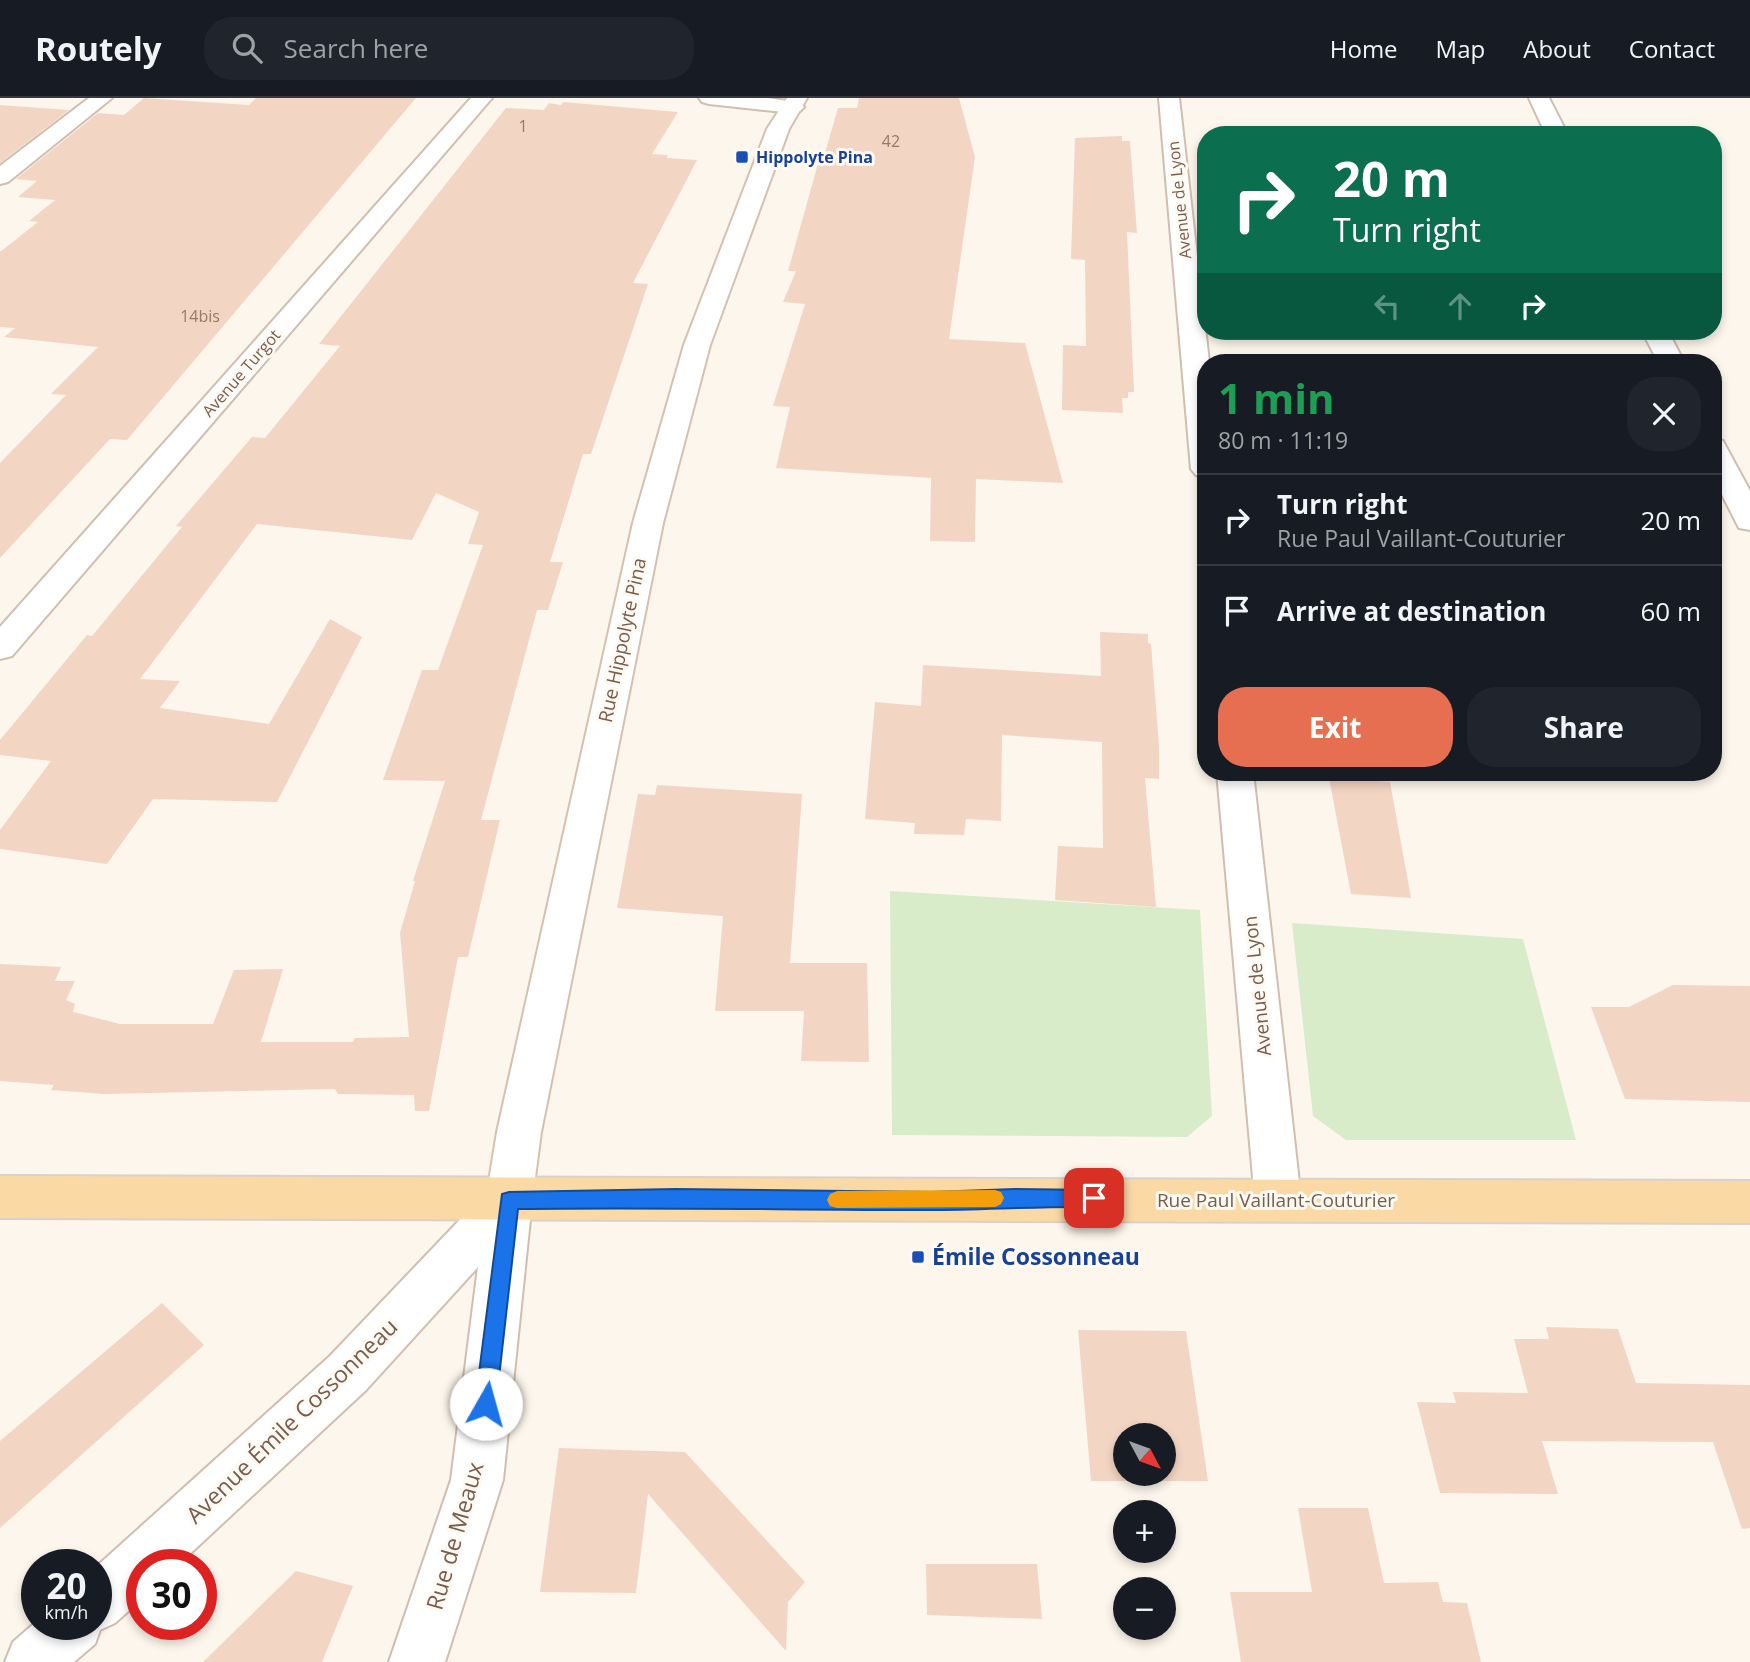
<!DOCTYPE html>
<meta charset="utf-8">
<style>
:root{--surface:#171b24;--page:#20242c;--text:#f1f3f6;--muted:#9ea1a6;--line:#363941;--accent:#e76f51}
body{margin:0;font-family:"Open Sans",sans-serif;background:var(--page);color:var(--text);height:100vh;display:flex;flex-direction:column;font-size:26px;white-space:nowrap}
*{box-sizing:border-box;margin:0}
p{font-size:23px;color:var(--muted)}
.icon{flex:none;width:38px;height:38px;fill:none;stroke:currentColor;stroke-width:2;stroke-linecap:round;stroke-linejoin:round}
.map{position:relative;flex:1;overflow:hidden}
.details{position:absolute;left:1197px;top:256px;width:525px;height:427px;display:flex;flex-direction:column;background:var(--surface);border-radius:28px;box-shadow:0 4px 10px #0003}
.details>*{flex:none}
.banner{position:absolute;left:1197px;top:28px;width:525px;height:214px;border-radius:28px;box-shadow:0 4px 10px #0003;background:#0b6e4f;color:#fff;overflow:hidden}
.needle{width:46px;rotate:131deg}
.controls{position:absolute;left:1113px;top:1325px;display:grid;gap:14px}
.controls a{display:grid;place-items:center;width:63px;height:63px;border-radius:50%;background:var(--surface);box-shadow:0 4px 10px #0003;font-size:35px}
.speed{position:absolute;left:21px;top:1451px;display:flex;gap:14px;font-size:35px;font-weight:700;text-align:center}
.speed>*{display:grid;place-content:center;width:91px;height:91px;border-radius:50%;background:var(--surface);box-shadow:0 4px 10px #0003;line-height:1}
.speed small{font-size:18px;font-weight:400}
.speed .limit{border:10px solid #d22;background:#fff;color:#111}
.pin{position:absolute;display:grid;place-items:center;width:60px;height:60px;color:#fff;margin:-30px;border-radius:14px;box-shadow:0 4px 10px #0006}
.me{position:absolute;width:77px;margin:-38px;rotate:7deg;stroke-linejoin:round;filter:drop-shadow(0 0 5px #0008)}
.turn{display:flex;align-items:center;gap:24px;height:147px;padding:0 21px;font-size:32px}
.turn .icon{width:91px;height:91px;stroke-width:2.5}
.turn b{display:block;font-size:49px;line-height:60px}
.lanes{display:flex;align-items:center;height:66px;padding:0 21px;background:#0003;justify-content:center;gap:35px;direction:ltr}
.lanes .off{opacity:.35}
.round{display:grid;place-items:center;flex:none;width:74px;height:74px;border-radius:28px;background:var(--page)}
.summary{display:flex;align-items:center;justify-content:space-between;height:119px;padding:0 21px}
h1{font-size:42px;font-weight:700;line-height:52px;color:#1e9e55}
.primary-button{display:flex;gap:14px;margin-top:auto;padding:14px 21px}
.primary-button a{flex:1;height:80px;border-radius:28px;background:var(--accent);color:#fff;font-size:28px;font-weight:700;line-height:80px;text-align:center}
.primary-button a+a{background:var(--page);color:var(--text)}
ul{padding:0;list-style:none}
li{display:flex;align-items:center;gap:21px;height:91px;padding:0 21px;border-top:2px solid var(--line)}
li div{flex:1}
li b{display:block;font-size:26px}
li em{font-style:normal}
header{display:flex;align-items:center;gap:42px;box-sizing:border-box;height:98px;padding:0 35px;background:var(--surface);border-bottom:2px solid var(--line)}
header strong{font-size:33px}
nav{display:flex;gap:38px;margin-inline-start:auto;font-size:24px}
.search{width:490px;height:63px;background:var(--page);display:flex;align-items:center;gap:18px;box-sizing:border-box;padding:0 24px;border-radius:28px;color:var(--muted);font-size:26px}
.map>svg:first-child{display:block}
.green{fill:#d8ecc9}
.building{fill:#f3d5c3;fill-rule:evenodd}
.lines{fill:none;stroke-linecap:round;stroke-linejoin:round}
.minor-casing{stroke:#d1beb0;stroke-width:4}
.secondary-casing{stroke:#d6c0b0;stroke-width:4}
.primary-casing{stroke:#dad1cd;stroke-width:4}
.minor{fill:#fff;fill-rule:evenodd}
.secondary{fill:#fff;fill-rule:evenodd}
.primary{fill:#fbd9a5;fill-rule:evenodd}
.route{fill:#1a73e8;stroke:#114b97;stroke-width:2}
.slow{fill:#f59e0b}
.transit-dot{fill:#1a4fb4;stroke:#fffaf3;stroke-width:2.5}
.labels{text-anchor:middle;stroke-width:6;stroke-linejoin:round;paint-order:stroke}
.number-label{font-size:16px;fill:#987a6a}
.far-transit-label{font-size:16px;font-weight:bold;fill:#164399;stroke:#fffaf3;text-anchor:start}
.far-street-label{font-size:16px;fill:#7a5c4d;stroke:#fffaf3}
.street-label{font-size:19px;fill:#7a5c4d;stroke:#fffaf3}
.near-transit-label{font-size:23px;font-weight:bold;fill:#164399;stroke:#fffaf3;text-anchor:start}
.near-street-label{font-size:23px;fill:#7a5c4d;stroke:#fffaf3}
</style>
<header>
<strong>Routely</strong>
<div class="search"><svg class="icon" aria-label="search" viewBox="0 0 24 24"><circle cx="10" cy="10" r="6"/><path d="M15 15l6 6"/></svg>Search here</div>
<nav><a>Home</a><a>Map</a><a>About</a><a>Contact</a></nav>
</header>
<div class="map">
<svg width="1750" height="1564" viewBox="0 0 1750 1564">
<rect width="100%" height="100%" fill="#fdf6ec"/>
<path class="green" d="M890,793l310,19 12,206 -25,21 -295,-2z
M1292,825l231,16 53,201h-230l-33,-24z"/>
<path class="building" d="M144,0l105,7 7,-7h160l-289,342 -17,-1 -110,119v-95l66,-68 -15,-1 47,-47 -94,-10 11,-9 -15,-1v-75l38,-30 -9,-1 26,-21 -37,-3 19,-16 -21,-2 82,-66 26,2z
M859,0h100l16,59 -26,182 76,4 38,140 -87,-4 -1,63 -45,-1 1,-63 -155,-10 14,-61 -17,-1 32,-102 -22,-2 13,-31h-8l33,-118h4l13,-45h19z
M563,4l115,10 -26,42 16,1 -2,3 31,2 -64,123 15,1 -57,170h-8l-33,108h13l-15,48h-11l-56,210h19l-32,137h-10l-29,154h-14l-1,-16 -76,-1 -3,-5 -231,5 -53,-4 3,-5 -54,-4v-117l61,3 -6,14h20l-9,19 9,4 -2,8 47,12h93l21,-54 49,-1 -22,73h92l2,-4 54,-1 -9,-104 15,-52h-2l32,-100 -62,-1 39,-110h16l45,-125 -15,-1 11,-32 -43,-19 -24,47 -155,-16 -117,155 40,2 -20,27 109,16 61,-105 32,18 -85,165 -124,-3 -46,65 -107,-15v-19l51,-69 -51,-6v-15l87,-105 5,1 90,-109 -6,-1 76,-89 13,1 75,-92 -21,-2 187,-236 38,2 5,-7 12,2z
M0,7l69,5 -69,53z
M1122,38v5h8l7,92 -10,-1 7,160h-6v6h-6l1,15 -61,-3 1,-65 23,1 -1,-86 -14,-1 4,-121z
M1100,534l48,2v9l3,1 8,102v33l-14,-1 11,129 -101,-7 3,-54 45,2 -1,-106 -100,-7 -1,86 -35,-2 -2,16 -50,-1 1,-11 -50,-4 10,-117 46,4 2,-41 178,11z
M1329,680l61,4 21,116 -60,-4z
M657,687l145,9 -12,169h77l2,99 -68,-1 3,-50h-89l8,-95 -106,-8 21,-114 17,1z
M1673,887l77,1v116l-125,-3 -34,-92h38z
M162,1205l42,42 -204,183v-87z
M1546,1229l72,2 18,54 114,2v143l-8,1 -29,-87 -171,-1 16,53 -118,-1 -23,-91 39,1 -3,-11 75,1 -14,-54h35z
M1078,1232l108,1 22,150h-117zM1125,1337h39v39h-39z
M559,1350l126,4 120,130 -17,20 -2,49 -138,-157 -12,99 -96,-1z
M1298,1410h70l16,75 54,-1 5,20 24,1 14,59h-240l-11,-70h82z
M926,1466h111l5,55 -115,-4z
M296,1473l57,15 -31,76h-119z"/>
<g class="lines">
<g class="minor-casing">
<path id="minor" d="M89,0h23l-104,84 -8,2v-18z
M471,0h21l-480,558 -12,3v-32z
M699,0h69l32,5 4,4 -4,4 -7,2 -84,-9 -7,-2z
M1159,0h20l30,264h-3v116l-10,-3 -5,-6z
M1529,0h20l19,37h-22z
M1642,233h26l16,31h-26z
M1713,340l10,3 27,50v39l-11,-2 -26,-51z
M1217,674h36l48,428 -7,15 -16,6 -16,-6 -7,-15z
M509,1081l16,6 7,15 -29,280 -58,182h-56l62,-182 27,-213 -112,123 -187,174h-37v35l-27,24 -15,7 -5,14 -21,18h-69l8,-20 24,-21v3h59v-57l234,-211 163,-171z"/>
</g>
<g class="secondary-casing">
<path id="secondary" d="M787,0h20l-18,31 -79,216 -47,178 -122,609 -9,68 -7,15 -16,6 -16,-6 -7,-15 11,-68 136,-609 51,-178 83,-216z"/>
</g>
<g class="primary-casing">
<path id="primary" d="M0,1078l1750,5v42l-1750,-5z"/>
</g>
<use href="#minor" class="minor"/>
<use href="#secondary" class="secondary"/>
<use href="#primary" class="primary"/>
</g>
<path class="route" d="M676,1091l256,3 83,-3 79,1 7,2 3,6 -3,6 -7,3c-55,-1 -110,3 -165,3 -137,0 -274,-3 -411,-1l-22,195 -3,7 -7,3 -8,-3 -3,-7 27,-210 7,-2z"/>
<path class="slow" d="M995,1092l6,2 3,6 -3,6 -6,3 -158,1 -7,-2 -3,-6 3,-6 7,-3z"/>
<g class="transit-dot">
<rect x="735" y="52" width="14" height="14" rx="3.5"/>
<rect x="911" y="1152" width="14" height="14" rx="3.5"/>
</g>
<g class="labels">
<g class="number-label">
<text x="523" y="34">1</text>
<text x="891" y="49">42</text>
<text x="200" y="224">14bis</text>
</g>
<g class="far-transit-label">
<text x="756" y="65">Hippolyte Pina</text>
</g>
<g class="far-street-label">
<text transform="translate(1179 102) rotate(-96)" y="6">Avenue de Lyon</text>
<text transform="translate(241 275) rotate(-49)" y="6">Avenue Turgot</text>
</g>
<g class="street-label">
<text transform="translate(622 542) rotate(-78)" y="7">Rue Hippolyte Pina</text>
<text transform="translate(1257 888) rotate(-96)" y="7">Avenue de Lyon</text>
<text x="1276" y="1109">Rue Paul Vaillant-Couturier</text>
</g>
<g class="near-transit-label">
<text x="932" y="1167">Émile Cossonneau</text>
</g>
<g class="near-street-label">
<text transform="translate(292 1323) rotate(-44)" y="8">Avenue Émile Cossonneau</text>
<text transform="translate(455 1438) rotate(-74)" y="8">Rue de Meaux</text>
</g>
</g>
</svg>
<div class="controls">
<a><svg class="needle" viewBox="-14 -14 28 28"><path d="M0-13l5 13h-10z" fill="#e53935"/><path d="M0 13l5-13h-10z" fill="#9ea1a6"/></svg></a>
<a>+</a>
<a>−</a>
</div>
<div class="speed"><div>20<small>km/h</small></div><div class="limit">30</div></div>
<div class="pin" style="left:1094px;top:1100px;background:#d93025"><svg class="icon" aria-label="arrive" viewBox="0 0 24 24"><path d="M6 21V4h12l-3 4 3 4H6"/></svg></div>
<svg class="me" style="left:486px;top:1306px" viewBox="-20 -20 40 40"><circle r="19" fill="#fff"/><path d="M0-13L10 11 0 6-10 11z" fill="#1a73e8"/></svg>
<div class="banner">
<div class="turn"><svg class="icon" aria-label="right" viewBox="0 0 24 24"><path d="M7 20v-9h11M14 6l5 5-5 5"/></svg><div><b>20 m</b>Turn right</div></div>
<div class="lanes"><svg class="icon off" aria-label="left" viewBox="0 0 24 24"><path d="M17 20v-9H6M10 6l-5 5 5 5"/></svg><svg class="icon off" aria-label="ahead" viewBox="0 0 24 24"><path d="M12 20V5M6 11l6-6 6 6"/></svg><svg class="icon" aria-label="right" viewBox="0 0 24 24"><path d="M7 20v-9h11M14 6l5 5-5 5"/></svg></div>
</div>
<section class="details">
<div class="summary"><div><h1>1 min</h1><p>80 m · 11:19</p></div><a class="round"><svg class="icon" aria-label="close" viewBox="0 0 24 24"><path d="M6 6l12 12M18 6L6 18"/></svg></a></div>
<ul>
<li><svg class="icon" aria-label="right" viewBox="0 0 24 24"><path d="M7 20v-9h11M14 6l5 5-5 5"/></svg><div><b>Turn right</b><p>Rue Paul Vaillant-Couturier</p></div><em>20 m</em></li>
<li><svg class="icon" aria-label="arrive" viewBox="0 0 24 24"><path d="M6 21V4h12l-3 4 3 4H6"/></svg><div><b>Arrive at destination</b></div><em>60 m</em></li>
</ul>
<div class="primary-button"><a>Exit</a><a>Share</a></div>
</section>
</div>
